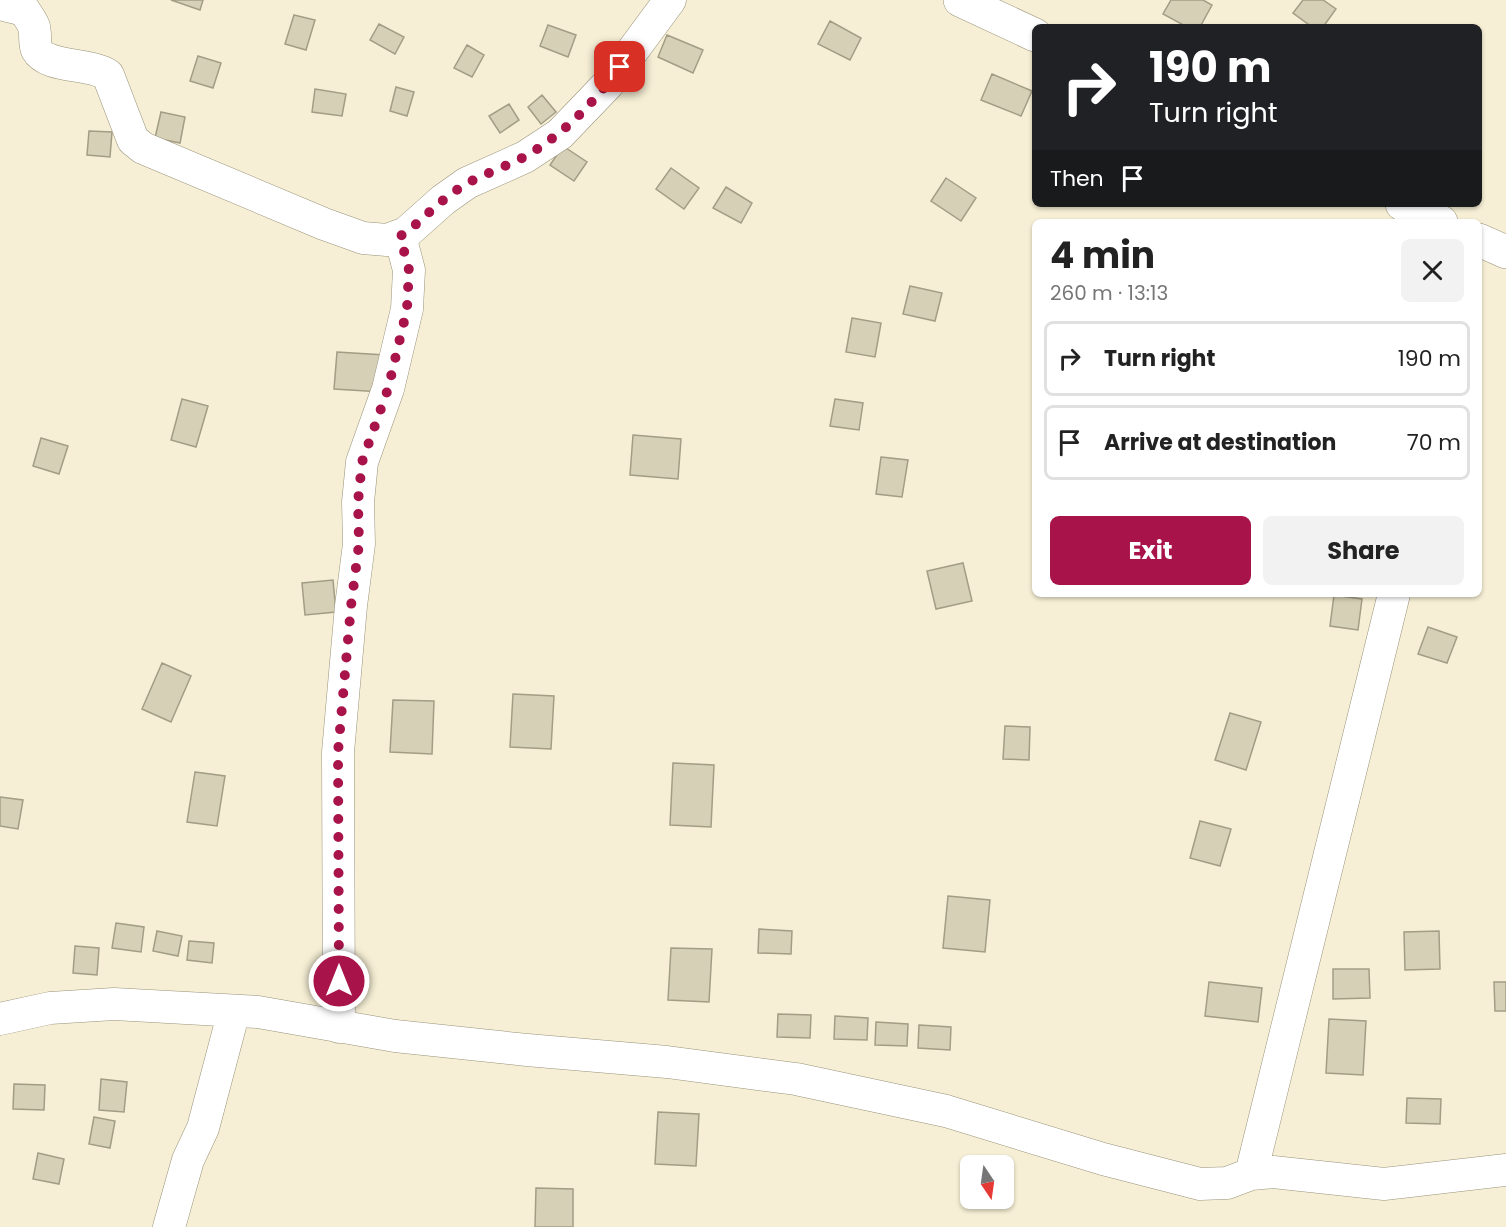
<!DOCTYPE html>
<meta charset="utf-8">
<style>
:root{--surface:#fff;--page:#f2f2f2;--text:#222;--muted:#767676;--line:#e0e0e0;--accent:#a8134a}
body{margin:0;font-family:Poppins,sans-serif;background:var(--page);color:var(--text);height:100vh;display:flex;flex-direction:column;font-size:22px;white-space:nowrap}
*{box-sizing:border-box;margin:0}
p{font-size:20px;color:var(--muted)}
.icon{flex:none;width:33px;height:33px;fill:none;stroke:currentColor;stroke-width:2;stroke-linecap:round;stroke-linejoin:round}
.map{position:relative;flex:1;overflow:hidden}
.panel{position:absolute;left:1032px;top:219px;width:450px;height:378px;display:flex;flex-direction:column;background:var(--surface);border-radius:9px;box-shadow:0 2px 4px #0004}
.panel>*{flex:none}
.hud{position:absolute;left:1032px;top:24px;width:450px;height:183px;border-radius:9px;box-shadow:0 2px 4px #0004;background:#202124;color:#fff;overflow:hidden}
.needle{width:39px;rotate:167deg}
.controls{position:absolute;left:960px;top:1155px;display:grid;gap:12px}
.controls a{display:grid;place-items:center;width:54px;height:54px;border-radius:9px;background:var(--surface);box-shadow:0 2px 4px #0004;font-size:30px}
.pin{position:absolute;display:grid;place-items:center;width:51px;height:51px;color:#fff;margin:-26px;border-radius:12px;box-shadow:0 3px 9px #0006}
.me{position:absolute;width:66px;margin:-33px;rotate:0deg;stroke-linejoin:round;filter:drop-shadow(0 0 4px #0008)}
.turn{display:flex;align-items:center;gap:21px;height:126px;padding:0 18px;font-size:27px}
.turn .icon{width:78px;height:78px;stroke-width:2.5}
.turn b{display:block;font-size:42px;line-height:51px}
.then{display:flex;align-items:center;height:57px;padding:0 18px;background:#0003;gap:12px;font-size:22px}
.round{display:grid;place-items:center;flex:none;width:63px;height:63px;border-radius:9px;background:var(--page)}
.summary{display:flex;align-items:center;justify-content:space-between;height:102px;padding:0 18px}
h1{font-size:36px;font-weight:700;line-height:45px}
.action{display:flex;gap:12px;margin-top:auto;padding:12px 18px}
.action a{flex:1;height:69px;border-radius:9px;background:var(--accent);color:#fff;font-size:24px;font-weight:700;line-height:69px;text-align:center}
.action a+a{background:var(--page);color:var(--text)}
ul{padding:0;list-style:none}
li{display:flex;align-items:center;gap:18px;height:75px;margin:0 12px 9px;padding:0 6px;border:3px solid var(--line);border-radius:9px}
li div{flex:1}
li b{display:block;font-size:22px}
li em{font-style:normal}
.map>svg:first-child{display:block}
.building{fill:#d6d0b6;stroke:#a39d85;stroke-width:1.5}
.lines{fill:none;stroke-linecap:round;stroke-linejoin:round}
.minor-casing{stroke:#99937b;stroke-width:33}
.tertiary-casing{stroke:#99937b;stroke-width:34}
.minor{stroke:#fff;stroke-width:32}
.tertiary{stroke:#fff;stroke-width:33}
.route{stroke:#a8134a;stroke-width:10;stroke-dasharray:0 18}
</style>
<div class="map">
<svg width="1506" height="1227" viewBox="0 0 1506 1227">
<rect width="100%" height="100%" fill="#f6efd5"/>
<path class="building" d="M171,0h32l-3,10z
M1171,0h32l9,5 -12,22h-13l-24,-13z
M1303,0h20l13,9 -13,18h-11l-19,-14z
M294,15l21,5 -9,30 -21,-6z
M830,21l31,17 -11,22 -32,-16z
M379,24l25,13 -9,17 -25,-14z
M548,25l28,10 -8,22 -28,-11z
M667,35l36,15 -10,23 -35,-16z
M467,45l17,10 -12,22 -18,-9z
M198,56l23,7 -8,25 -23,-7z
M992,74l40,17 -11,25 -40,-16z
M396,87l18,5 -7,24 -17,-5z
M315,89l31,5 -4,22 -30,-4z
M542,95l14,17 -15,12 -13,-17z
M509,104l10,16 -19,13 -11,-17z
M161,112l24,5 -5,26 -25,-5z
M89,131l23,1 -2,25 -23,-2z
M563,146l24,16 -13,19 -24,-16z
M671,168l28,20 -15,21 -28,-20z
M946,178l30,20 -15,23 -30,-20z
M726,187l26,16 -11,20 -28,-15z
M910,286l32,7 -7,28 -32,-7z
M852,318l29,5 -6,34 -29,-5z
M337,352l48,3 -3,37 -48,-3z
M182,399l26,7 -12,41 -25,-7z
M835,399l28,4 -4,27 -29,-4z
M633,435l48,4 -3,40 -48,-4z
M41,438l27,8 -9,28 -26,-8z
M881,457l27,3 -6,37 -26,-3z
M963,563l9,38 -36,8 -9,-38z
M333,580l3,32 -31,3 -3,-32z
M1334,595l28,4 -4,31 -28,-4z
M1428,627l29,10 -10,26 -29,-9z
M162,663l29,13 -20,46 -29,-13z
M513,694l41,2 -3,53 -41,-2z
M393,700l41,1 -2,53 -42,-2z
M1230,713l31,9 -15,48 -31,-10z
M1005,726l25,1 -1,33 -26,-1z
M673,763l41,2 -3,62 -41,-2z
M195,772l30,4 -8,50 -30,-4z
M0,797l23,3 -5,29 -18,-3z
M1200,821l31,8 -11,37 -30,-8z
M948,896l42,4 -5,52 -42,-4z
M116,923l28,4 -3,25 -29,-4z
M759,929l33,2 -1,23 -33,-1z
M157,931l25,5 -4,20 -25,-5z
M1439,931l1,38 -35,1 -1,-38z
M189,941l25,2 -2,20 -25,-3z
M75,946l24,2 -2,27 -24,-2z
M671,948l41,1 -3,53 -41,-2z
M1333,969h36l1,29 -37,1z
M1209,982l53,6 -4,34 -53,-6z
M1494,982h12v29h-11z
M778,1014l33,1 -1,23 -33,-1z
M835,1016l33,2 -1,22 -33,-1z
M1329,1019l37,2 -3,54 -37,-2z
M876,1022l32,2 -1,22 -32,-1z
M919,1025l32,2 -1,23 -32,-2z
M101,1079l26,3 -3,30 -25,-2z
M14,1084l31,1 -1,25 -31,-1z
M1407,1098l34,1 -1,25 -34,-1z
M658,1112l41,2 -3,52 -41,-2z
M94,1117l21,4 -5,27 -21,-4z
M38,1153l26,6 -5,25 -26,-5z
M536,1188l37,1v38h-38z"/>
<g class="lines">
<g class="minor-casing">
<path id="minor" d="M0,4l24,6c3,5 8,11 10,17 2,7 0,17 3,23 10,18 54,13 71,25l25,65 10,8 181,76 39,14 24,2 19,-7 37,-33 24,-17 58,-26 35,-23 48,-50 62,-84
M0,1019l50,-11 64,-4 144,8 137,24 132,14 140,12 129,17 150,32 157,48 97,25 27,-1 24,-9 22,-2 111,12 122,-14
M339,1027l-1,-275 13,-146 8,-62 -1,-42 4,-40 26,-73 19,-80 2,-39 -9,-34
M1251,1174l143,-580
M169,1227l19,-67 15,-32 31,-117"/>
</g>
<g class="tertiary-casing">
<path id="tertiary" d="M960,0l75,35
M1402,204l39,18
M1479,240l27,12"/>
</g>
<use href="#minor" class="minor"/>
<use href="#tertiary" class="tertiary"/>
</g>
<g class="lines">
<path class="route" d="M339,981l-1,-229 13,-146 8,-62 -1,-42 4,-40 26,-73 19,-80 2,-39 -9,-34 6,-3c20,-17 38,-36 60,-49 18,-10 39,-17 58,-27 39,-22 70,-54 96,-90"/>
</g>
</svg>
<div class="controls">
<a><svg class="needle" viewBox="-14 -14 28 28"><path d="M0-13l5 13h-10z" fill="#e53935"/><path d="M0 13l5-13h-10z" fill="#767676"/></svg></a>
</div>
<div class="pin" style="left:620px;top:67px;background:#d93025"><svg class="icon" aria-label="arrive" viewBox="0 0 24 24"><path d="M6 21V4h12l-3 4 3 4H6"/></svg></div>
<svg class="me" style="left:339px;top:981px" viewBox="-20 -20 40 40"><circle r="17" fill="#a8134a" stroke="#fff" stroke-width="3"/><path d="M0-11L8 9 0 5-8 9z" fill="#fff"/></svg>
<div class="hud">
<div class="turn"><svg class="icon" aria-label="right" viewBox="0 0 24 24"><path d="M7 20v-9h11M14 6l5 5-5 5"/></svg><div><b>190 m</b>Turn right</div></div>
<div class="then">Then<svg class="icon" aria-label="arrive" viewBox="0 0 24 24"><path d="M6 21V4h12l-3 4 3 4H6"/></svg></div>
</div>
<section class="panel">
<div class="summary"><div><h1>4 min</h1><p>260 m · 13:13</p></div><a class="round"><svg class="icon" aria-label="close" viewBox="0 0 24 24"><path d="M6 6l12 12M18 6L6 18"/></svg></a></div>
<ul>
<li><svg class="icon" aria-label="right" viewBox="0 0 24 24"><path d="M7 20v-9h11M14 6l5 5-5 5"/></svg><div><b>Turn right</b></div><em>190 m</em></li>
<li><svg class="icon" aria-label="arrive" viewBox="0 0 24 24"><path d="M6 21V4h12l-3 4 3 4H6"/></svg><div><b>Arrive at destination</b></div><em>70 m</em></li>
</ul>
<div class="action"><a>Exit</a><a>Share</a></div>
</section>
</div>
